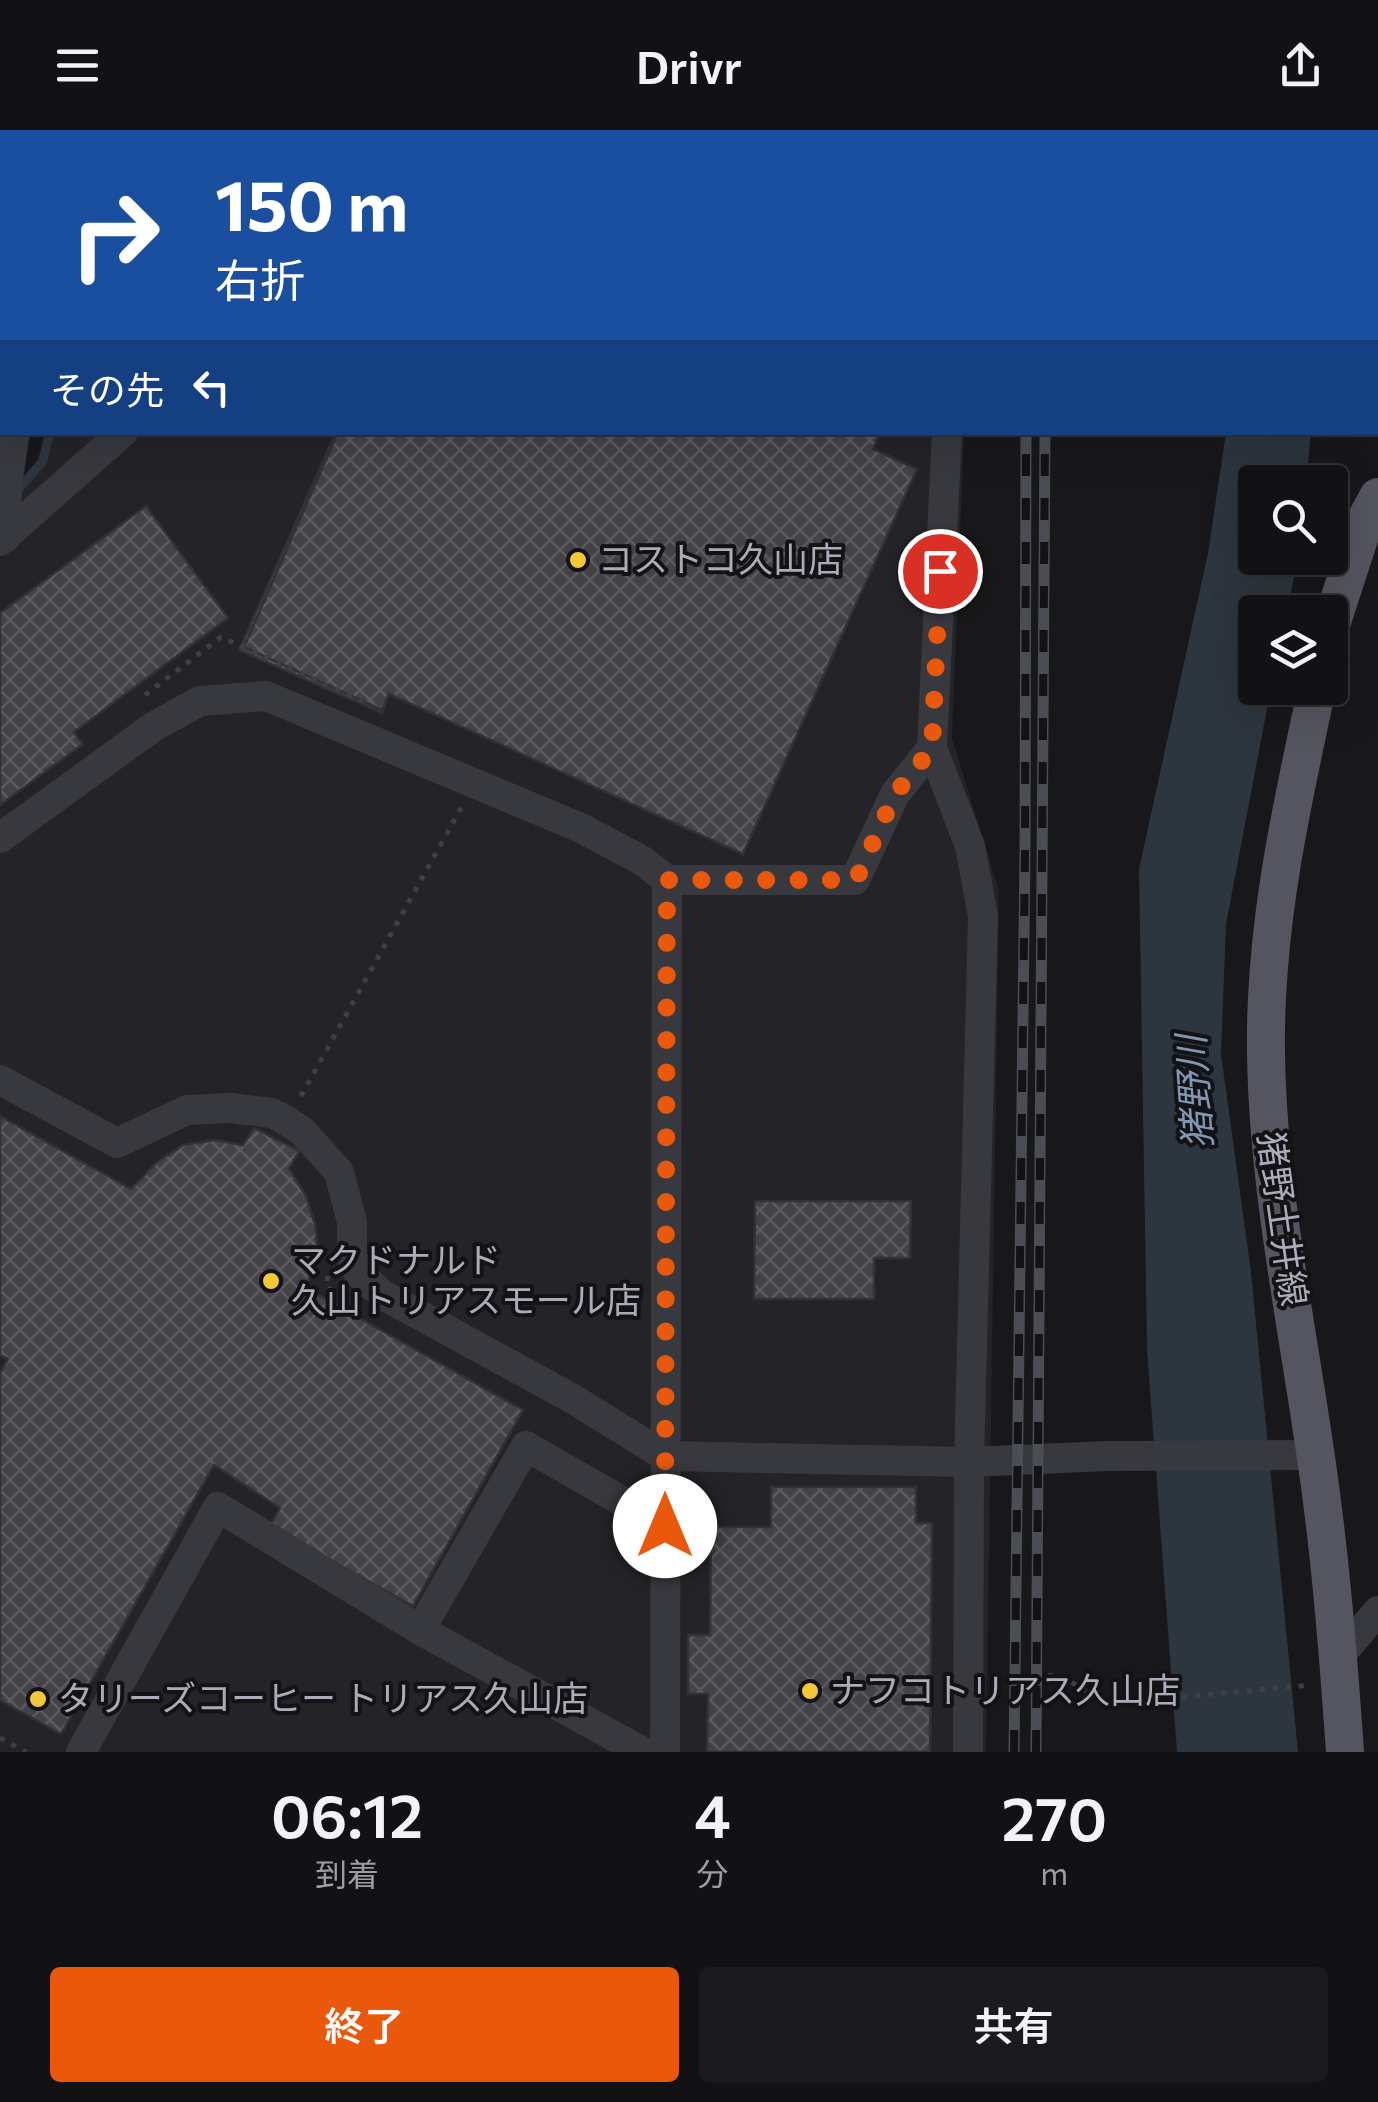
<!DOCTYPE html>
<html lang="ja">
<meta charset="utf-8">
<style>
:root{--surface:#121114;--page:#1b1a1d;--text:#f1f3f6;--muted:#9c9da0;--line:#313134;--accent:#ea580c}
body{margin:0;font-family:Commissioner,"Noto Sans JP",sans-serif;background:var(--page);color:var(--text);height:100vh;display:flex;flex-direction:column;font-size:38px;white-space:nowrap}
*{box-sizing:border-box;margin:0}
p{font-size:32px;color:var(--muted)}
.icon{flex:none;width:55px;height:55px;fill:none;stroke:currentColor;stroke-width:2;stroke-linecap:round;stroke-linejoin:round}
.map{position:relative;height:1622px;overflow:hidden}
.panel{display:flex;flex-direction:column;background:var(--surface);flex:1}
.panel>*{flex:none}
.top-card{position:absolute;left:0px;top:0px;width:1380px;height:305px;box-shadow:0 10px 40px #0002,0 0 0 2px var(--line);background:#1a4fa0;color:#fff;overflow:hidden}
.tools{position:absolute;left:1238px;top:335px;display:grid;gap:20px}
.tools a{display:grid;place-items:center;width:110px;height:110px;border-radius:10px;background:var(--surface);box-shadow:0 10px 40px #0002,0 0 0 2px var(--line);font-size:50px}
.pin{position:absolute;display:grid;place-items:center;width:85px;height:85px;color:#fff;margin:-42px;border:5px solid #fff;border-radius:50%;box-shadow:0 2px 10px #0007}
.me{position:absolute;width:110px;margin:-55px;rotate:0deg;stroke-linejoin:round;filter:drop-shadow(0 0 8px #0008)}
.turn{display:flex;align-items:center;gap:35px;height:210px;padding:0 50px;font-size:45px}
.turn .icon{width:130px;height:130px;stroke-width:2.5}
.turn b{display:block;font-size:70px;line-height:85px}
.then{display:flex;align-items:center;height:95px;padding:0 50px;background:#0003;gap:20px;font-size:38px}
.eta{display:flex;justify-content:space-evenly;align-items:center;height:170px;text-align:center}
.eta b{font-size:60px;font-weight:600;line-height:70px}
.cta{display:flex;gap:20px;margin-top:auto;padding:20px 50px}
.cta a{flex:1;height:115px;border-radius:10px;background:var(--accent);color:#fff;font-size:40px;font-weight:600;line-height:115px;text-align:center}
.cta a+a{background:var(--page);color:var(--text)}
header{display:flex;justify-content:space-between;align-items:center;height:130px;padding:0 50px;background:var(--surface);font-size:45px;font-weight:600}
.map>svg:first-child{display:block}
.built{fill:#242327}
.water{fill:#2d353e}
.lines{fill:none;stroke-linecap:round;stroke-linejoin:round}
.stream{stroke:#2d353e;stroke-width:9}
.building{fill:url(#building-cross-hatch);stroke:#323136;stroke-width:2.5}
.path{stroke:#3e4046;stroke-width:5;stroke-dasharray:5 8;stroke-linecap:butt}
.minor{stroke:#38393f;stroke-width:30}
.major{stroke:#54555e;stroke-width:38}
.rail-casing{stroke:#4b4d54;stroke-width:11}
.rail{stroke:#131215;stroke-width:8;stroke-dasharray:22;stroke-linecap:butt}
.route{stroke:#ea580c;stroke-width:18;stroke-dasharray:0 32.4}
.poi-dot{fill:#f2c837;stroke:#131215;stroke-width:4}
.labels{text-anchor:middle;stroke-width:8;stroke-linejoin:round;paint-order:stroke}
.poi-label{font-size:35px;fill:#aaadb9;stroke:#131215;text-anchor:start}
.street-label{font-size:35px;fill:#aaadb9;stroke:#131215}
.water-label{font-size:38px;font-style:italic;fill:#8197b4;stroke:#131215}
</style>
<header><svg class="icon" aria-label="menu" viewBox="0 0 24 24"><path d="M4 6h16M4 12h16M4 18h16"/></svg>Drivr<svg class="icon" aria-label="share" viewBox="0 0 24 24"><path d="M12 15V3M7 8l5-5 5 5M5 13v7h14v-7"/></svg></header>
<div class="map">
<svg width="1378" height="1622" viewBox="0 0 1378 1622">
<defs>
<pattern id="building-cross-hatch" width="8" height="8" patternUnits="userSpaceOnUse" patternTransform="scale(2.5)"><rect width="8" height="8" fill="#424247"/><path d="M0 0l8 8M0 8l8-8" fill="none" stroke="#5b5b5f"/></pattern>
</defs>
<rect width="100%" height="100%" fill="#18171a"/>
<path class="built" d="M103,0h543l1,2h-544z
M44,303h920l-12,305 47,153 -13,861h-986v-1251l35,-28z"/>
<path class="water" d="M1226,303h85l-5,49h-51v76h43l-11,54h-32v76h16l-45,236 -5,130 30,218 47,480h-121l-30,-402 -8,-481 69,-316z"/>
<g class="lines">
<path class="stream" d="M665,0l1,2
M134,2l1,-2
M15,363l28,-32 7,-29"/>
</g>
<path class="building" d="M336,302h544l-7,17 44,20 -174,385 -354,-160 -7,19 -143,-63z
M338,302h542l-7,17 44,20 -174,385 -354,-160 -7,16 -138,-63z
M146,376l82,112 -154,114 9,12 -83,61v-192z
M0,986l131,73 26,-27 26,-17 32,-5 28,5 11,-17 45,23 -10,18 17,27 9,28 3,27 -12,37 217,122 -110,196 -143,-80 10,-18 -66,-43 -153,269 -61,-34v-327l8,-14 -8,-4z
M755,1071h156l-1,57h-36v41h-120z
M771,1357h145v36h16l-2,229h-223l1,-58h-20v-59h22l1,-108h60z"/>
<g class="lines">
<path class="path" d="M1098,0l1,2
M145,565l76,-58 150,68
M301,966l160,-288
M328,1146l-2,11 11,6
M996,1548l64,-3 46,29 205,-19
M0,1608l26,14"/>
<path class="minor" d="M60,2v-2
M953,2v-2
M1283,2l1,-2
M0,10l2,1
M947,302l-15,316 38,98 13,70 -14,546 -1,290
M5,408l2,-53 8,-53
M0,411l123,-109
M0,708l153,-111 47,-26 66,-5 315,132 62,33 24,19h188l40,-86 37,-46
M0,950l117,63 70,-33 43,-2 42,5 15,8 15,10 37,41 13,50v35l7,17 24,21 190,104 92,57 304,6 138,-6 209,-1
M420,1500l106,-184 139,80
M1336,1530l42,-49
M81,1622l137,-245 202,123 223,122
M665,1622l2,-872"/>
<path class="major" d="M1330,498l34,-105 14,-26
M1317,558c-26,120 -53,241 -51,366 2,133 30,265 49,397 15,99 23,201 30,301"/>
<g class="rail-casing">
<path id="rail" d="M1023,0v2
M1042,0v2
M1014,1622l11,-899 1,-421
M1036,1622l9,-1320"/>
</g>
<use href="#rail" class="rail"/>
</g>
<g class="lines">
<path class="route" d="M665,1396l2,-646h189l39,-86 37,-46 8,-177"/>
</g>
<g class="poi-dot">
<circle cx="578" cy="430" r="10"/>
<circle cx="271" cy="1151" r="10"/>
<circle cx="810" cy="1561" r="10"/>
<circle cx="38" cy="1569" r="10"/>
</g>
<g class="labels">
<g class="poi-label">
<text x="598" y="442">コストコ久山店</text>
<text x="291" y="1143">マクドナルド<tspan x="291" dy="40">久山トリアスモール店</tspan></text>
<text x="830" y="1573">ナフコトリアス久山店</text>
<text x="58" y="1581">タリーズコーヒー トリアス久山店</text>
</g>
<g class="street-label">
<text transform="translate(1282 1089) rotate(82)" y="12">猪野土井線</text>
</g>
<g class="water-label">
<text transform="translate(1195 962) rotate(-94)" y="13">猪野川</text>
</g>
</g>
</svg>
<div class="tools">
<a><svg class="icon" aria-label="search" viewBox="0 0 24 24"><circle cx="10" cy="10" r="6"/><path d="M15 15l6 6"/></svg></a>
<a><svg class="icon" aria-label="layers" viewBox="0 0 24 24"><path d="M12 4l9 5-9 5-9-5zM3 14l9 5 9-5"/></svg></a>
</div>
<div class="pin" style="left:940px;top:441px;background:#d93025"><svg class="icon" aria-label="arrive" viewBox="0 0 24 24"><path d="M6 21V4h12l-3 4 3 4H6"/></svg></div>
<svg class="me" style="left:665px;top:1396px" viewBox="-20 -20 40 40"><circle r="19" fill="#fff"/><path d="M0-13L10 11 0 6-10 11z" fill="#ea580c"/></svg>
<div class="top-card">
<div class="turn"><svg class="icon" aria-label="right" viewBox="0 0 24 24"><path d="M7 20v-9h11M14 6l5 5-5 5"/></svg><div><b>150 m</b>右折</div></div>
<div class="then">その先<svg class="icon" aria-label="left" viewBox="0 0 24 24"><path d="M17 20v-9H6M10 6l-5 5 5 5"/></svg></div>
</div>
</div>
<section class="panel">
<div class="eta">
<div><b>06:12</b><p>到着</p></div>
<div><b>4</b><p>分</p></div>
<div><b>270</b><p>m</p></div>
</div>
<div class="cta"><a>終了</a><a>共有</a></div>
</section>
